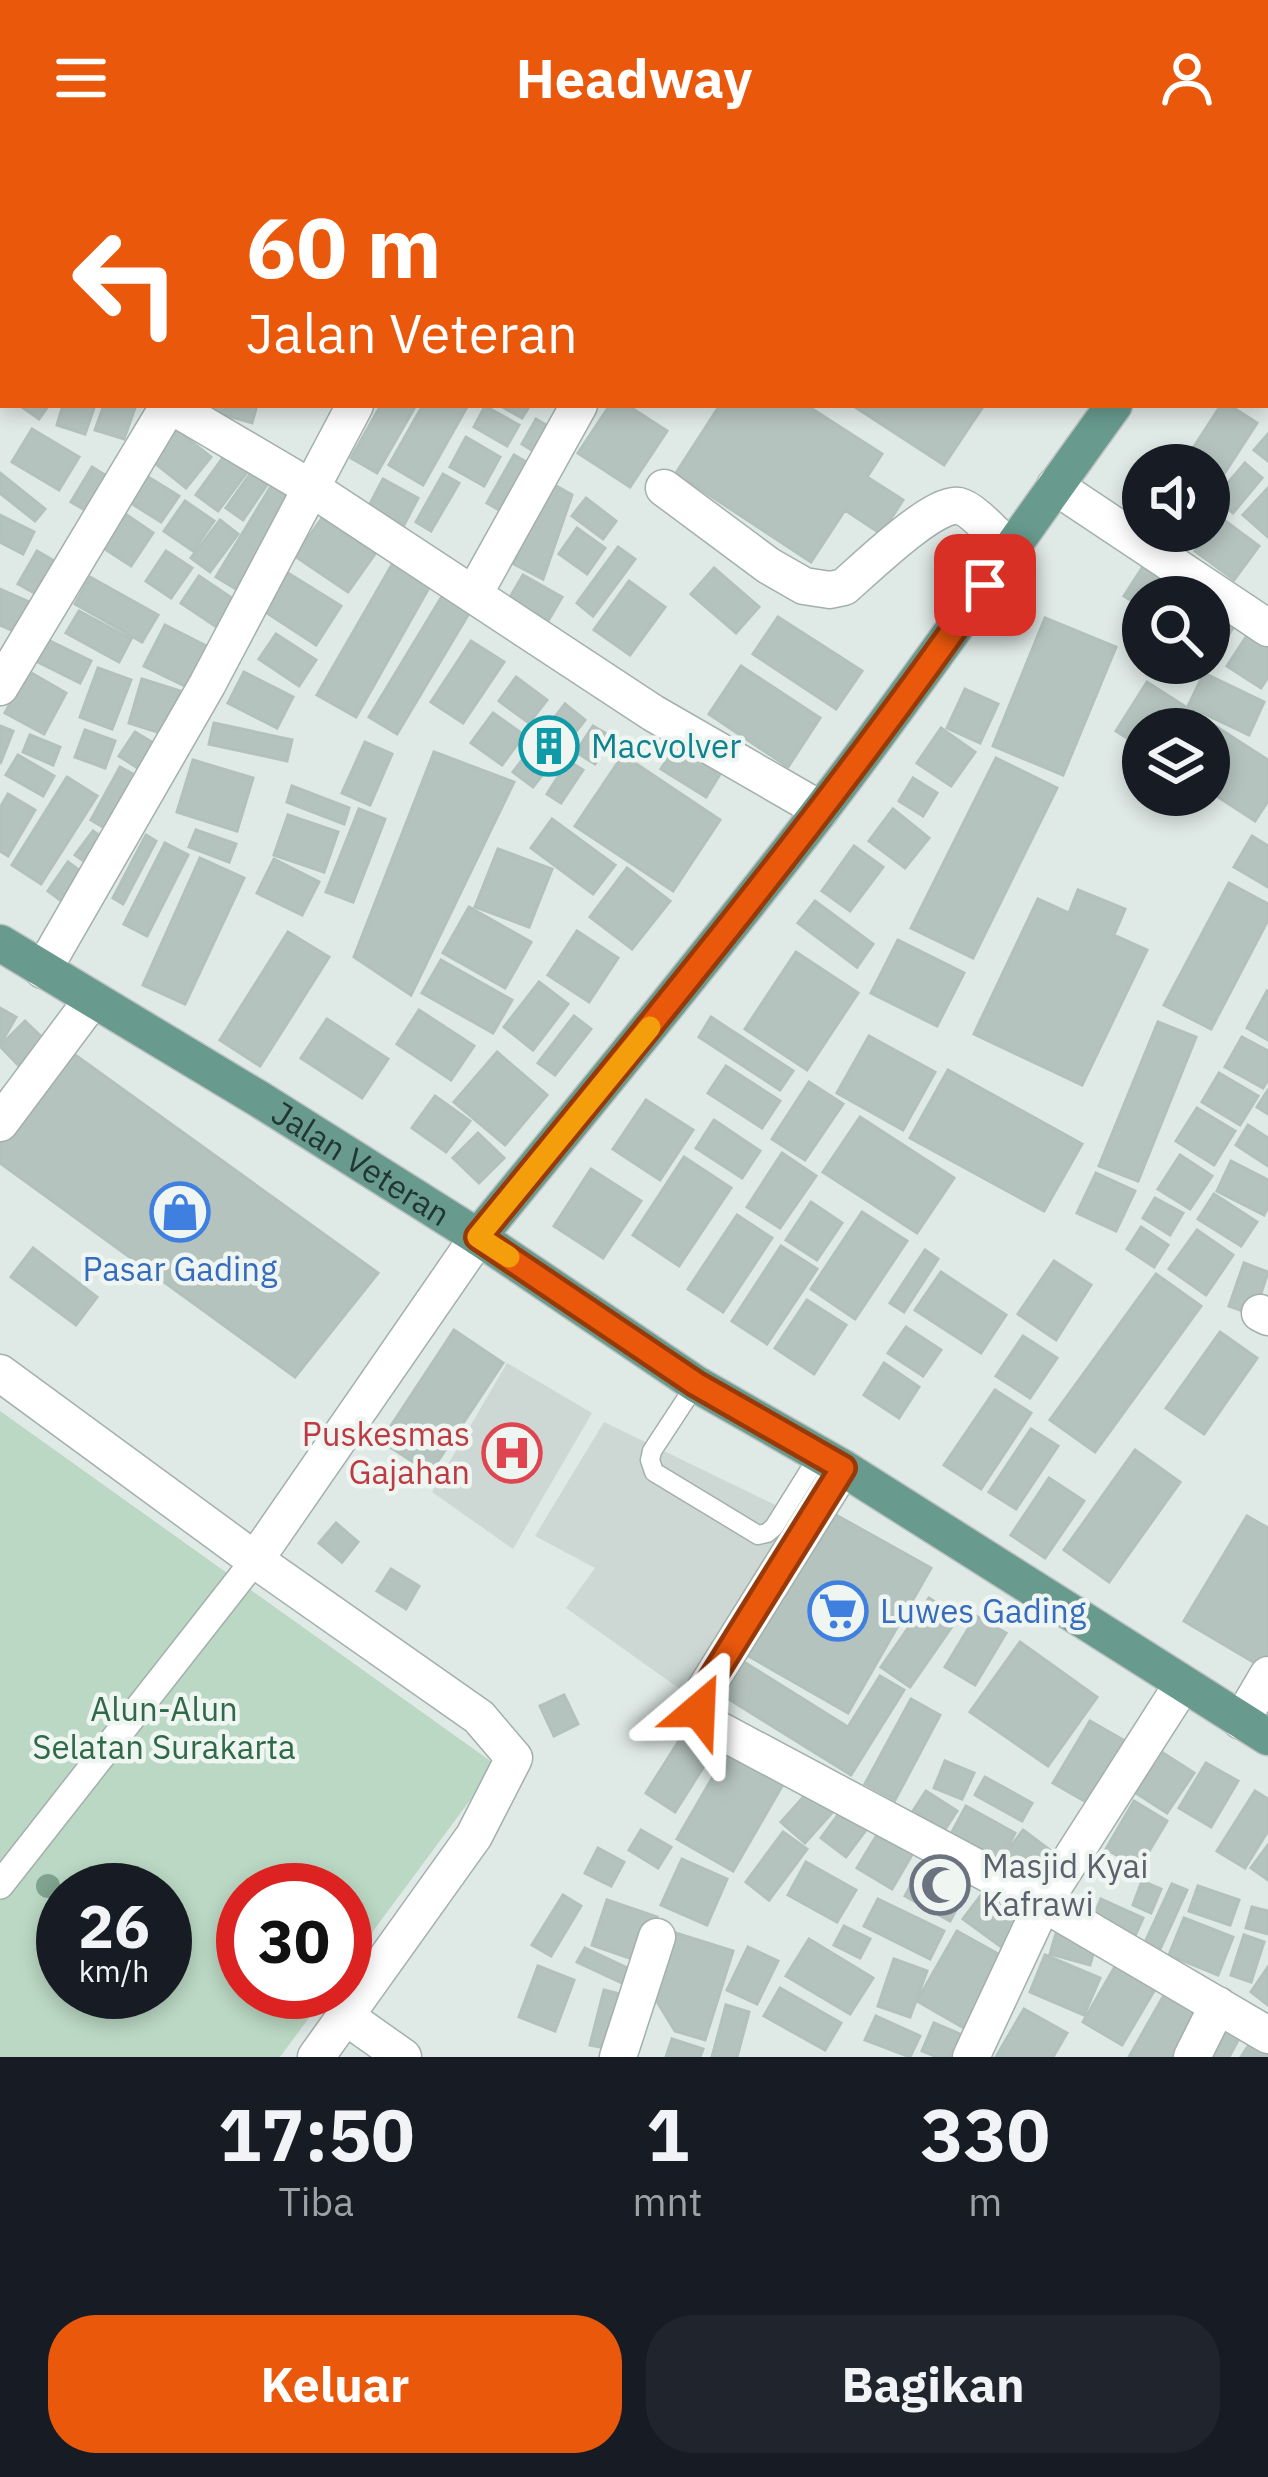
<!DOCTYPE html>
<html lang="id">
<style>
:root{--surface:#171b24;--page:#20242c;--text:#f1f3f6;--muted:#9ea1a6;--accent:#ea580c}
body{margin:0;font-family:"IBM Plex Sans",sans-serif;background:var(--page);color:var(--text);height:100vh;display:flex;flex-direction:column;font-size:45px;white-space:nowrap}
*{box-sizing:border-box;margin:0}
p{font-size:39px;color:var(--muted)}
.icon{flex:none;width:66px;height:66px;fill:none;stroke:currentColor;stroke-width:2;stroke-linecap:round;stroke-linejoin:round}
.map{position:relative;height:1901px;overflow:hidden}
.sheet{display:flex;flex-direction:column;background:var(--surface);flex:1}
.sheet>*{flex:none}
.banner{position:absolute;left:0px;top:0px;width:1269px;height:252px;box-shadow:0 6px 18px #0003;background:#ea580c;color:#fff;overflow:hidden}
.fabs{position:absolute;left:1122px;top:288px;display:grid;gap:24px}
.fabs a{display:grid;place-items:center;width:108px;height:108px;border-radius:50%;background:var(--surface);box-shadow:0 6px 18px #0003;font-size:60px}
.speed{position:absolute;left:36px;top:1707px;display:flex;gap:24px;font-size:60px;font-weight:700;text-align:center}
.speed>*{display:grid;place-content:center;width:156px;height:156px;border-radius:50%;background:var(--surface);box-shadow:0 6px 18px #0003;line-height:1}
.speed small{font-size:30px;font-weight:400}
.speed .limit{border:18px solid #d22;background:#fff;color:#111}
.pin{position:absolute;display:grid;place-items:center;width:102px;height:102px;color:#fff;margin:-51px;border-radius:24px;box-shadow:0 6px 18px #0006}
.me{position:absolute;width:132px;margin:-66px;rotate:26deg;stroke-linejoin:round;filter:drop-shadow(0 0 9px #0008)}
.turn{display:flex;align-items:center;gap:42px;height:252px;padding:0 48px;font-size:54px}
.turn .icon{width:156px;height:156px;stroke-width:2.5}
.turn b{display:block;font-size:84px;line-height:102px}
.eta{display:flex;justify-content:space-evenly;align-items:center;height:204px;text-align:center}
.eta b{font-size:72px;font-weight:700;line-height:84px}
.cta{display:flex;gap:24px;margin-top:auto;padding:24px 48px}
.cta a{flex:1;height:138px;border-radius:48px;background:var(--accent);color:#fff;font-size:48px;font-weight:700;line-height:138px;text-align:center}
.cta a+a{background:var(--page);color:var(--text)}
header{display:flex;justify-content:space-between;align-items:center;height:156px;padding:0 48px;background:var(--accent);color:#fff;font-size:54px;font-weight:700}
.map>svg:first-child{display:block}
.built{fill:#cdd8d4}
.green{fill:#bad8c3;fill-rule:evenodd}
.building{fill:#b5c3be;stroke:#b2c1bb;stroke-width:3}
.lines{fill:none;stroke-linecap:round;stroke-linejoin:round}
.service-casing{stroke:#a3b0ac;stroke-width:21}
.pedestrian-casing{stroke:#a3b0ac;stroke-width:30}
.minor-casing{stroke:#a3b0ac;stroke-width:39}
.tertiary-casing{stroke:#a3b0ac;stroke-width:39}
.secondary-casing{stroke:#9fb3ac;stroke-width:39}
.primary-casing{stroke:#bdc3c2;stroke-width:39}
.service{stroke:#fff;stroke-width:18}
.pedestrian{stroke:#fff;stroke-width:27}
.minor{stroke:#fff;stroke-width:36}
.tertiary{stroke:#fff;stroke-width:36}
.secondary{stroke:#fff;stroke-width:36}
.primary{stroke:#689a8e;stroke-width:36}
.tree{fill:#7fa38f}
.route-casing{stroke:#983908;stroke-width:30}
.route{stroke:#ea580c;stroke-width:21}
.slow{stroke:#f59e0b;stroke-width:21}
.labels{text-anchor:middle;stroke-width:9;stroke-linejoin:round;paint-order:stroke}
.culture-label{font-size:33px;fill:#0d838f;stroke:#eff6f2;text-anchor:start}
.street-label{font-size:33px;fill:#223732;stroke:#eff6f2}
.shop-label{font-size:33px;fill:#366cbe;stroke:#eff6f2}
.health-label{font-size:33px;fill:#be3a42;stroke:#eff6f2;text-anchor:end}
.park-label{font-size:33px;fill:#306948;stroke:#eff6f2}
.worship-label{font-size:33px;fill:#5b616d;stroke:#eff6f2;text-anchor:start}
</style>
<header><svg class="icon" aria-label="menu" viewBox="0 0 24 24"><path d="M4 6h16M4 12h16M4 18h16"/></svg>Headway<svg class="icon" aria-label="person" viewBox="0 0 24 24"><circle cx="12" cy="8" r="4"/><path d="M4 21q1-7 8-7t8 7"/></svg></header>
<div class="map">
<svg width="1268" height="1901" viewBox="0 0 1268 1901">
<rect width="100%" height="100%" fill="#dfe9e5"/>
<path class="built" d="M507,1207l85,50 -79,136 -81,-57z
M604,1266l190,92 -110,178 -118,-84 29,-40 -60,-32z"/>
<path class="green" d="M0,1255l496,354 -151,204v-79h-102v102h85l-48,65h-280zM63,1734h102v102h-102z"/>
<path class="building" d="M0,0l36,2 -33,1v80l-3,-1z
M361,0h48l5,3h-47z
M521,0h49l5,3h-56z
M798,0h52l-2,3h-45z
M869,0h71l-1,3h-65z
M996,0h52l-2,3h-51z
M19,249h30l-10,14z
M63,249h32l-10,29 -28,-9z
M104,249h32l-12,34 -29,-9z
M213,249h44l-5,18 -41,-12z
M381,249h35l-39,68 -26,-15z
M423,249l44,2 -44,78 -34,-20z
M499,249h31l-8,13z
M610,249h17l40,26 -37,56 -52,-34z
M720,249h86l76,49 -15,23 36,23 -22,34 -36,-24 -34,52 -135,-89z
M852,249h132l-40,60z
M1221,249h8l28,18 -33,51 -34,-21z
M485,250l34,19 -12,21 -33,-19z
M536,263l25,15 -15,25 -24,-15z
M170,269l41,32 -25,31 -40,-32z
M32,273l47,28 -20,33 -47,-28z
M1268,278v27l-14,-11z
M466,281l34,20 -16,29 -34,-19z
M227,296l23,16 -32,43 -22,-16z
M514,299l21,12 -27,48 -21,-12z
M1245,307l17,15 -29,35 -18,-15z
M92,311l21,13 -21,34 -21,-12z
M140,316l39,24 -18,26 -38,-24z
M0,317l45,36 -10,12 -35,-28z
M250,318l17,11 -24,35 -17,-12z
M443,318l16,9 -28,48 -15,-9z
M383,323l35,19 -14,27 -35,-19z
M546,324l26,15 -29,84 -29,-15z
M273,327l20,12 -57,94 -20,-12z
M1268,332v49l-25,-22z
M586,342l30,23 -13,18 -31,-23z
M185,345l29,20 -21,30 -29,-20z
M118,353l35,24 -22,33 -35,-23z
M0,359l34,17 -11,22 -23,-12z
M1220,361l39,29 -25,34 -39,-29z
M322,362l53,36 -27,38 -53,-36z
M220,364l18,14 -28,38 -19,-14z
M577,372l28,20 -18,26 -28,-20z
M618,391l17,12 -42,57 -16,-13z
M37,395l26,15 -18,33 -27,-15z
M166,395l26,17 -21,30 -25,-17z
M1151,398l91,60 -27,42 -6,-4v-55h-66v11l-19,-12z
M397,400l38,21 -79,140 -39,-22z
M714,412l45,39 -23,26 -45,-39z
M288,417l53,33 -25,39 -52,-34z
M523,419l39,22 -14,24 -39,-22z
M199,420l40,27 -18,27 -40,-27z
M90,421l68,38 -16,27 -67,-38z
M629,425l36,26 -35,48 -36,-25z
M0,433l34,15 -13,30 -21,-9z
M444,437l27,17 -74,124 -28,-17z
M79,455l52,28 -12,23 -53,-29z
M778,461l84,54 -26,38 -83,-55z
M1045,462l71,29 -53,128 -70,-29z
M165,469l49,25 -21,40 -49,-24z
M1254,469l14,10v42l-7,11 -34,-22z
M276,478l40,26 -17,26 -40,-27z
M48,484l43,21 -11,22 -42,-21z
M471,485l33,21 -41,61 -32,-21z
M741,510l79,52 -32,49 -79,-53z
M98,512l33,12 -19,49 -32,-12z
M28,515l38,22 -22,41 -39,-21z
M244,516l49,25 -16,31 -49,-25z
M1204,517l60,29 -15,33 -61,-29z
M516,521l31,23 -18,23 -30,-22z
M142,523l38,12 -13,44 -38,-12z
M1147,526l121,78v41l-13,20 -46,-30v-62h-66v19l-27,-17z
M965,533l33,15 -18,39 -33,-15z
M565,548l20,16 -52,67 -20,-15z
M493,557l31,22 -22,30 -31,-22z
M214,567l78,17 -5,21 -78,-17z
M0,570l13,5 -13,33z
M593,570l19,11 -17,27 -19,-12z
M941,572l34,24 -24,34 -34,-23z
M85,574l30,11 -10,27 -30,-11z
M135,576l28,17 -16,25 -28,-18z
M30,579l30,12 -7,18 -30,-13z
M681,582l44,28 -19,31 -45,-28z
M365,586l27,12 -22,51 -28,-12z
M434,596l80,30 -103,213 -57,-38z
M18,599l36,21 -11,20 -37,-21z
M623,599l97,65 -47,71 -98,-65z
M996,602l61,30 -84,170 -62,-30z
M193,604l60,18 -16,53 -60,-19z
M568,605l15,9 -22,33 -14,-9z
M120,611l24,13 -29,54 -24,-14z
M67,621l30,19 -56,88 -29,-19z
M913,622l24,15 -14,23 -24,-15z
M292,630l57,22 -5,16 -57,-22z
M8,638l27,16 -27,46 -8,-5v-43z
M359,653l26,10 -32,83 -27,-10z
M893,653l36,29 -24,30 -36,-27z
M288,659l50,17 -14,40 -50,-17z
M552,663l63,46 -22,29 -62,-46z
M196,674l40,14 -7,18 -40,-15z
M93,675l17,12 -18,24 -17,-12z
M146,679l10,6 -33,63 -10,-6z
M1252,680l16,10v41l-34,-20z
M165,687l23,12 -41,81 -23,-12z
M854,690l29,21 -33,44 -28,-20z
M498,693l54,20 -23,58 -54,-20z
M200,702l44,20 -59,126 -42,-19z
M274,703l45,23 -17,33 -45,-22z
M68,706l23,17 -20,29 -23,-17z
M627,712l43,33 -38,48 -42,-32z
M1229,727l39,21v16l-57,109 -47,-24z
M1078,734l47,19 -11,26 33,15 -65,135 -108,-51 64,-135 31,14z
M815,745l58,43 -16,23 -59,-44z
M469,751l62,35 -26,46 -62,-35z
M577,775l41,27 -29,44 -41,-27z
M288,776l41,25 -69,109 -40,-26z
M898,784l66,33 -27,53 -66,-33z
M796,796l62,41 -51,77 -62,-41z
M441,804l71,40 -19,33 -71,-40z
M539,826l29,22 -35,46 -29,-23z
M1267,835l1,1v48l-21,-12z
M0,852l16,9 -16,28z
M419,854l55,36 -23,34 -54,-36z
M574,860l17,13 -36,46 -17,-12z
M711,861l82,54 -13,19 -81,-53z
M327,863l61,40 -26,39 -61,-40z
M25,865l26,25 -26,26 -25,-26z
M1158,866l38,15 -58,144 -39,-15z
M869,880l66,36 -32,58 -66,-37z
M1242,881l26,14v29l-5,8 -38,-21z
M64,891l314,226 -83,104 -295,-214v-35z
M497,896l50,43 -42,50 -51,-43z
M726,910l54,35 -18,27 -54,-35z
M948,914l134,74 -38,67 -134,-73z
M1219,917l39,23 -18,29 -38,-23z
M809,926l34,22 -38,56 -33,-21z
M1268,934v24l-11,-7z
M435,940l35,25 -24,31 -34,-24z
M646,944l47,30 -33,50 -47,-31z
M1197,952l38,23 -21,34 -38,-24z
M860,961l94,61 -37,55 -94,-61z
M714,964l46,31 -18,27 -46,-30z
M1248,969l20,13v28l-32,-21z
M478,977l26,25 -25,25 -26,-25z
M782,997l34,23 -36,52 -33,-21z
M1180,999l32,21 -22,33 -32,-20z
M684,1001l47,31 -52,78 -46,-31z
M1231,1005l37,19v27l-4,8 -47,-24z
M591,1013l50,32 -38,57 -49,-32z
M1096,1017l39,18 -19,40 -39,-18z
M1214,1038l43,28 -16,24 -43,-27z
M1155,1042l28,15 -13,22 -27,-17z
M811,1046l31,21 -25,37 -31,-20z
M862,1056l45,29 -52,78 -44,-30z
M737,1059l35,23 -49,74 -35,-23z
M1141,1071l27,18 -14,22 -27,-18z
M1197,1074l36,25 -27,40 -37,-26z
M781,1090l36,23 -50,75 -35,-23z
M33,1092l64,49 -21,28 -65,-48z
M925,1094l13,9 -34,53 -14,-9z
M1054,1105l37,24 -35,55 -38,-26z
M1244,1107l24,9 -14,43 -25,-9z
M941,1116l65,43 -25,38 -66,-43z
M1156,1118l45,32 -106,146 -45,-32z
M807,1144l39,25 -32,49 -39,-26z
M906,1171l35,23 -18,26 -35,-23z
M454,1174l49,33 -73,110 -49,-32z
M1220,1176l37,26 -53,76 -38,-26z
M1023,1180l34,22 -27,40 -34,-22z
M884,1207l35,24 -20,31 -35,-23z
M995,1234l36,23 -50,76 -37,-24z
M1031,1273l27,17 -42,63 -27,-17z
M1135,1294l45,32 -71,100 -45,-32z
M1049,1322l35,23 -39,57 -34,-23z
M827,1354l104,58 -83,145 -103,-59z
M1247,1360l21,12v136l-3,5 -81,-48z
M336,1367l22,19 -16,20 -23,-19z
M391,1413l28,17 -13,23 -29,-18z
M929,1442l29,20 -48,69 -29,-20z
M976,1460l30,17 -31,52 -30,-18z
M1020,1486l77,55 -49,69 -78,-54z
M736,1501l112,70 32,-51 24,14 -53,85 -135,-84z
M564,1539l14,29 -24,12 -14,-30z
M911,1543l29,16 -45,85 -30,-16z
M694,1561l29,19 -48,76 -29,-19z
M1090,1565l35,20 -37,62 -35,-20z
M733,1586l56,32 -56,97 -56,-32z
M1160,1595l34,22 -27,40 -34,-22z
M945,1605l29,12 -12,26 -28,-11z
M1206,1607l32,18 -27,46 -32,-19z
M985,1621l47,26 -10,18 -47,-26z
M815,1628l24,21 -34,38 -24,-21z
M926,1635l31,20 -13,20 -31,-20z
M1255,1635l13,8v32l-23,37 -28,-17z
M849,1644l25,19 -28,38 -25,-19z
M1134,1645l33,20 -28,47 -33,-19z
M966,1650l49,27 -15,28 -49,-27z
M886,1664l34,21 -28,48 -35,-21z
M641,1674l30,17 -13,21 -29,-18z
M1023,1674l39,29 -17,23 -39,-29z
M783,1676l24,17 -38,51 -23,-18z
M1268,1689v35l-17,-12z
M598,1692l26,14 -13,24 -26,-13z
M931,1692l45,26 -26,47 -45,-25z
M682,1703l45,20 -20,46 -46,-20z
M806,1706l50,28 -19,32 -49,-27z
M1142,1725l19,8 -10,24 -18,-8z
M991,1726l40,29 -27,38 -41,-30z
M1172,1728l15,6 -31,68 -15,-7z
M1198,1730l41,14 -9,25 -41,-14z
M563,1739l18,11 -30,50 -19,-11z
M878,1743l66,32 -14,28 -66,-33z
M1101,1743l42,19 -9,20 -41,-20z
M607,1744l50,17 -16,45 -49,-17z
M1252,1751l16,4v23l-22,-6z
M1184,1762l49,19 -15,38 -49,-20z
M844,1770l26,13 -10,19 -26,-13z
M666,1774l67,21 -28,89 -30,-9 -17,-28 -8,-23z
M1057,1774l40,10 -7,25 -40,-11z
M957,1775l52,29 -40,71 -52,-30z
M1244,1779l20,7 -13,40 -20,-7z
M809,1783l64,39 -23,36 -64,-38z
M748,1791l30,14 -21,43 -30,-14z
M585,1792l55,26 -7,14 -56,-26z
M1045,1799l55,23 -16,37 -54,-23z
M894,1803l33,12 -17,46 -32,-11z
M1117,1807l40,23 -35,59 -39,-23z
M538,1810l36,14 -19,51 -36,-14z
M1268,1811v38l-17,-13z
M780,1832l61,35 -16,27 -61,-34z
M1168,1832l41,23 -26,46h-54z
M604,1834l20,5 -13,54 -21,-4z
M726,1849l23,7 -12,45h-25z
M1024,1853l43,24 -14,24h-57z
M876,1860l44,20 -10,21 -45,-17z
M1225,1866l18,9 -14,26h-23z
M934,1867l33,14 -9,20h-21l-15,-6z
M1256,1878l12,7v16h-27z
M672,1883l31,10 -3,8h-34z"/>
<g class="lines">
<g class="service-casing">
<path id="service" d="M696,1228l-44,67 -2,9 4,12 104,63 9,-2 7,-6 45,-72"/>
</g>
<g class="pedestrian-casing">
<path id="pedestrian" d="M0,1729l255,-325"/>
</g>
<g class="minor-casing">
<path id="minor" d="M710,0l5,3
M483,3l2,-3
M0,139l3,2
M170,249l141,83 342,225 168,97
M1055,330l213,142
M664,332l105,78 35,20 26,4 14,-3c20,-17 90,-86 115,-81 14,3 39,32 51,43
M474,438l105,-189
M0,531l169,-282
M43,814l164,-285 148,-280
M0,967l92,-123
M1260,1157l8,4
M843,1312l-144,231v11l5,12 339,181 225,132
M1241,1565l27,-46
M345,1860l58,41
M618,1901l39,-120
M971,1901l72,-154 139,-218
M1192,1901l26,-52"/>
</g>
<g class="tertiary-casing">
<path id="tertiary" d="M0,1217l255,187 224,157 35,41 -40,78 -158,221
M255,1404l223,-323"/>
</g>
<g class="secondary-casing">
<path id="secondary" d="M1266,129l2,1"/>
</g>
<g class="primary-casing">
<g id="primary">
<path d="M1266,42l2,-3"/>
<path id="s1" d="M0,787l259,156 219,138 218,147 147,84 425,269"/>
<path d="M478,1081c115,-141 231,-282 342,-426 102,-133 196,-271 294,-406"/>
</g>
</g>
<use href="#service" class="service"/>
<use href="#pedestrian" class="pedestrian"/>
<use href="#minor" class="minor"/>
<use href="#tertiary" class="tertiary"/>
<use href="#secondary" class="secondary"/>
<use href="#primary" class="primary"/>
</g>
<circle class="tree" cx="48" cy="1730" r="12"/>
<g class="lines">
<g class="route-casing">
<path id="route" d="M699,1554v-11l144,-231 -147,-84 -218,-147c174,-213 350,-426 507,-652"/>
</g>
<use href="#route" class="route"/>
<path class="slow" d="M509,1101l-31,-20 172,-210"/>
</g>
<defs>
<g id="building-ring" transform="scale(3)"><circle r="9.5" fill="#eff6f2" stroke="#0f9aa8" stroke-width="1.5"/><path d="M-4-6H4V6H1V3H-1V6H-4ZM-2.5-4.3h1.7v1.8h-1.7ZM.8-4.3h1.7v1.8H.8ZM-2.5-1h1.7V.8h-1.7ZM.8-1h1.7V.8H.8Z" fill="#0f9aa8"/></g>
<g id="shop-ring" transform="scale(3)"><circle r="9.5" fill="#eff6f2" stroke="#3f7fe0" stroke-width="1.5"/><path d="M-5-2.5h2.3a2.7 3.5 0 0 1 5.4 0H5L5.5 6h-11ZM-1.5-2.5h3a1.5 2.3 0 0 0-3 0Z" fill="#3f7fe0"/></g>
<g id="hospital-ring" transform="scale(3)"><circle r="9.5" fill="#eff6f2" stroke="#e0444e" stroke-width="1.5"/><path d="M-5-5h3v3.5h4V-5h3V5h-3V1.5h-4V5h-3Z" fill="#e0444e"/></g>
<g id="supermarket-ring" transform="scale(3)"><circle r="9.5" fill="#eff6f2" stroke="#3f7fe0" stroke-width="1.5"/><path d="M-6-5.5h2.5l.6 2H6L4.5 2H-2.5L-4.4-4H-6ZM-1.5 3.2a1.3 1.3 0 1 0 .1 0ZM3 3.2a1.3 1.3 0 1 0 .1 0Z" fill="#3f7fe0"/></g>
<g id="mosque-ring" transform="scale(3)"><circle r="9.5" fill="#eff6f2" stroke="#6b7280" stroke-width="1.5"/><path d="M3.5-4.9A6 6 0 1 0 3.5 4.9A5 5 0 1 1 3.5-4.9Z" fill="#6b7280"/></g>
</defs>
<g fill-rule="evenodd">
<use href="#building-ring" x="549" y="590"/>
<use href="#shop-ring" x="180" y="1056"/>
<use href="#hospital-ring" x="512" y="1297"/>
<use href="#supermarket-ring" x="838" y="1455"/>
<use href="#mosque-ring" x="940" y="1729"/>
</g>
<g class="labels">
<g class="culture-label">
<text x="591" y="602">Macvolver</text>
</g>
<g class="street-label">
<text dy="12" stroke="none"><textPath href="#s1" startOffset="423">Jalan Veteran</textPath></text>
</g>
<g class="shop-label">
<text x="180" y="1125">Pasar Gading</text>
<text x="880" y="1467" text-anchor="start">Luwes Gading</text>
</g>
<g class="health-label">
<text x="470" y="1290">Puskesmas<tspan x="470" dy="38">Gajahan</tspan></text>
</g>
<g class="park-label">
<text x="164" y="1565">Alun-Alun<tspan x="164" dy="38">Selatan Surakarta</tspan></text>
</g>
<g class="worship-label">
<text x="982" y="1722">Masjid Kyai<tspan x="982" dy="38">Kafrawi</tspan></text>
</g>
</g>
</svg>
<div class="fabs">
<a><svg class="icon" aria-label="sound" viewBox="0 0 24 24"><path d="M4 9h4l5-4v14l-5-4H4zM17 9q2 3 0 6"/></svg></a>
<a><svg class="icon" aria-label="search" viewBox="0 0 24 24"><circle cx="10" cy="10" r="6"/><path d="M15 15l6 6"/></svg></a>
<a><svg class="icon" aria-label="layers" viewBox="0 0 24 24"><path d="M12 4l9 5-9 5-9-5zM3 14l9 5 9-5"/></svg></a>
</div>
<div class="speed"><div>26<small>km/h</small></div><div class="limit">30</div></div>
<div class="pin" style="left:985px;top:429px;background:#d93025"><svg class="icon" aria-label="arrive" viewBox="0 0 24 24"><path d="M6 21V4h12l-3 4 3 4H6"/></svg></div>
<svg class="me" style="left:699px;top:1554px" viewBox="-20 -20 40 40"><path d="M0-17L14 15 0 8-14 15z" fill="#ea580c" stroke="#fff" stroke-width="4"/></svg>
<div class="banner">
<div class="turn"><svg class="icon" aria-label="left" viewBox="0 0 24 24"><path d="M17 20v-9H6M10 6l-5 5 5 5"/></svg><div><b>60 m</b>Jalan Veteran</div></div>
</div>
</div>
<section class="sheet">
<div class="eta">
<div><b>17:50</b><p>Tiba</p></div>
<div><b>1</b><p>mnt</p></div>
<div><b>330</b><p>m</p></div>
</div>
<div class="cta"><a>Keluar</a><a>Bagikan</a></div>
</section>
